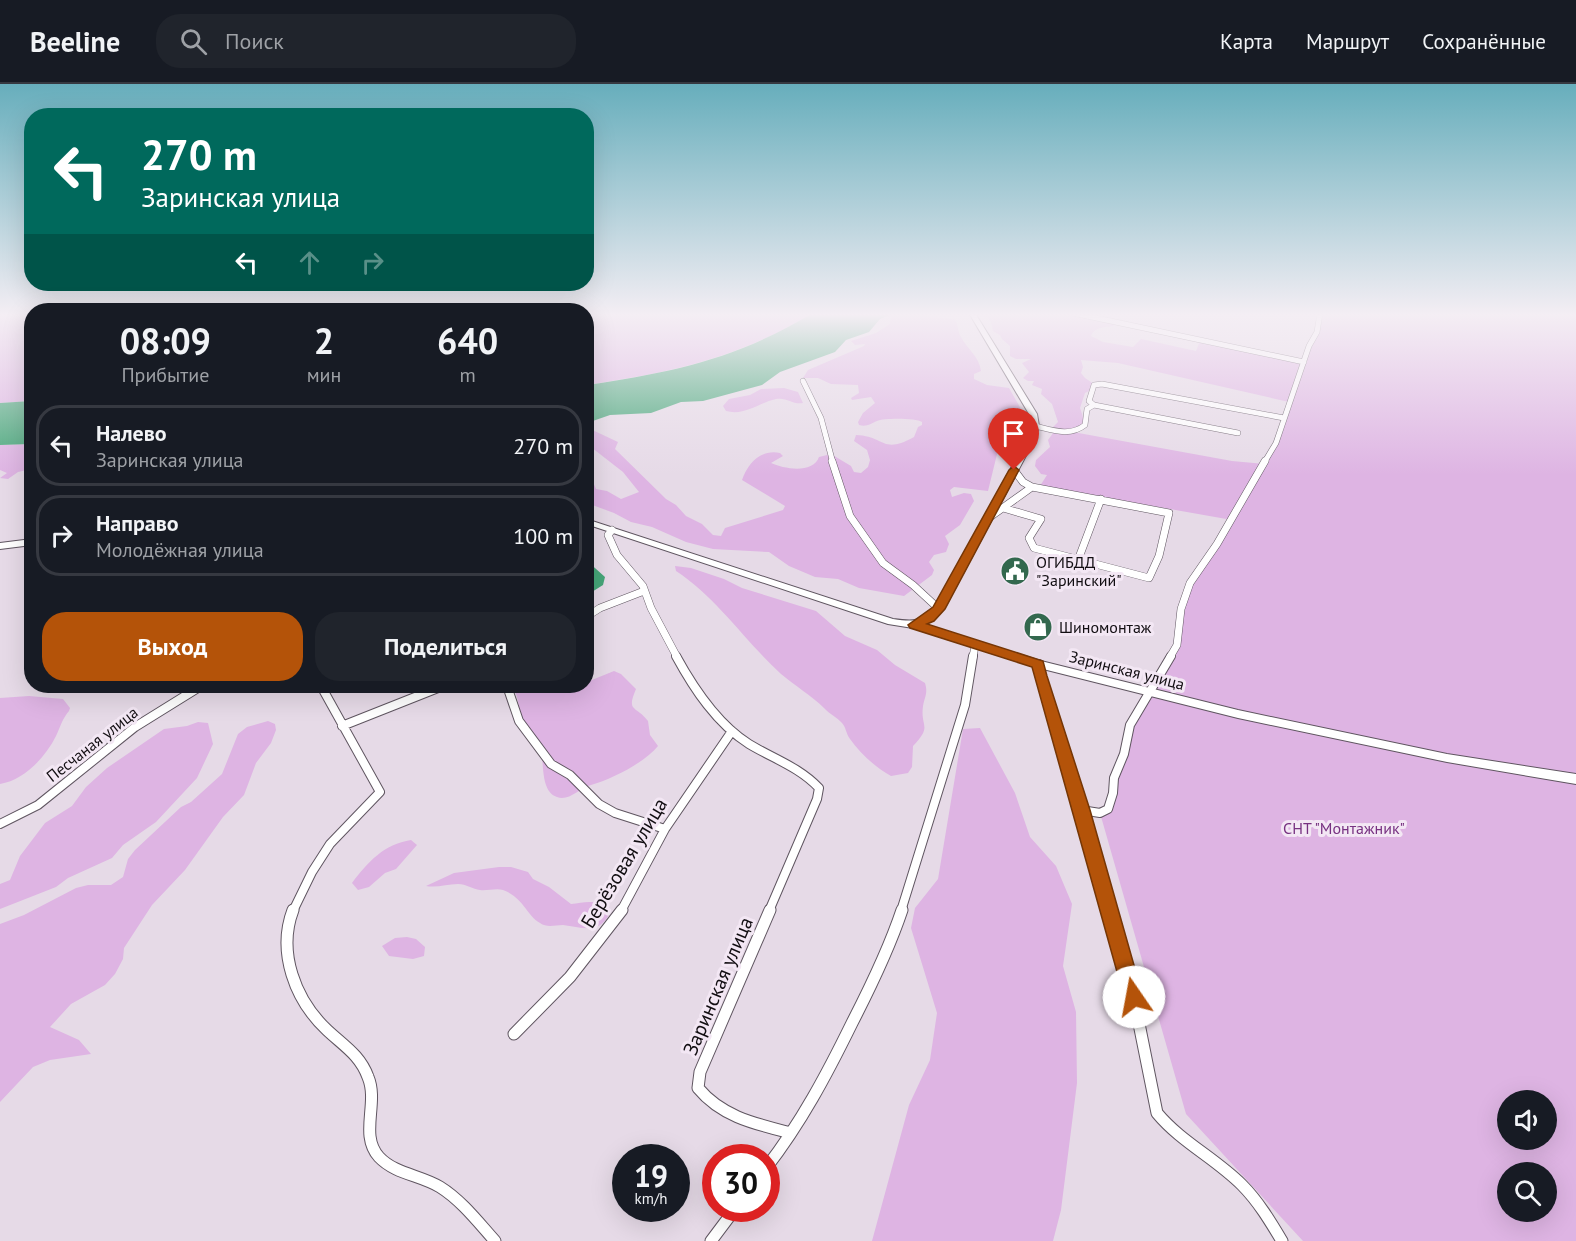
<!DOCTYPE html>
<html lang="ru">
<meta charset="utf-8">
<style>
:root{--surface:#171b24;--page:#20242c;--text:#f1f3f6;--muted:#9ea1a6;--line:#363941;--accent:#b45309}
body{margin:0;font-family:"PT Sans",sans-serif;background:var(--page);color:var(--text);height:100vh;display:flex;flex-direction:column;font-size:22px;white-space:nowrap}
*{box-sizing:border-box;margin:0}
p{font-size:20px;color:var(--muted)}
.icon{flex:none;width:33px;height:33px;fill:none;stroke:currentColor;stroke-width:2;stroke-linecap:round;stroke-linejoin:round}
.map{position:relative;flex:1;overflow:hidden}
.panel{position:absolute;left:24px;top:219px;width:570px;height:390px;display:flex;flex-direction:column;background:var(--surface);border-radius:24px;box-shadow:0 6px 24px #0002}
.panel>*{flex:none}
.top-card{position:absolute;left:24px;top:24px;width:570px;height:183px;border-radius:24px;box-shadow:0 6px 24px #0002;background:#00695c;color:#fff;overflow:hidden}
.fabs{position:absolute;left:1497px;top:1006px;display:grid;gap:12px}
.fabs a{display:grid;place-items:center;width:60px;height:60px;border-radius:50%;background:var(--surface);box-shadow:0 6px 24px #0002;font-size:30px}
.speed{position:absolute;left:612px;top:1060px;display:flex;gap:12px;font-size:30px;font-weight:700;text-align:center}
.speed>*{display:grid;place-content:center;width:78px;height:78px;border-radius:50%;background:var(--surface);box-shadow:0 6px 24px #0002;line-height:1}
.speed small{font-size:15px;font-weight:400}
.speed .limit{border:9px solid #d22;background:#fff;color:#111}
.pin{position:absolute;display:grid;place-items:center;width:51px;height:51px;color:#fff;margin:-62px -26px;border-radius:50% 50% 50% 0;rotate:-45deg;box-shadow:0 0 6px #0007}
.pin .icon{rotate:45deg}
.me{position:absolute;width:66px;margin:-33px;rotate:348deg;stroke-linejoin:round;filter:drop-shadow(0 0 4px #0008)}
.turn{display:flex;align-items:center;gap:21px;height:126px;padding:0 18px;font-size:27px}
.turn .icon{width:78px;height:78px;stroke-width:2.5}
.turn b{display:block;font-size:42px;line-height:51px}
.lanes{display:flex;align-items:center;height:57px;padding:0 18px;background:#0003;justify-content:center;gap:30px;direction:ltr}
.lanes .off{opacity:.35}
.eta{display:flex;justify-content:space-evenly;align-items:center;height:102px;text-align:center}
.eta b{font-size:36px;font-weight:600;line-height:42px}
.cta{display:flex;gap:12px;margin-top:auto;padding:12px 18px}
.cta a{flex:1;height:69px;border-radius:24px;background:var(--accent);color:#fff;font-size:24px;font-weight:600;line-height:69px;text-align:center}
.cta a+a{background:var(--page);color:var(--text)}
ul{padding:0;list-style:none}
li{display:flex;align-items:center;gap:18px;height:81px;margin:0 12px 9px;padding:0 6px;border:3px solid var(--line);border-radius:24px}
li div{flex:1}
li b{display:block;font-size:22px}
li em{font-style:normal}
header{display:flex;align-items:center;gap:36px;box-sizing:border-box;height:84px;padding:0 30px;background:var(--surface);border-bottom:2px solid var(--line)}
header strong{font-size:28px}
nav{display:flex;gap:33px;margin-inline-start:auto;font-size:21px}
.search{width:420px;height:54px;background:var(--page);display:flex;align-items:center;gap:15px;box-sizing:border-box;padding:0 21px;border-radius:24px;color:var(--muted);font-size:22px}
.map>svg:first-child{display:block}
.green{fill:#deb4e3;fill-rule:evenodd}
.water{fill:#46a679}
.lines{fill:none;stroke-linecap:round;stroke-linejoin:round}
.minor-far3-casing{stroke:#5f5560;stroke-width:6}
.minor-far2-casing{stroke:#5f5560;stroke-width:8}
.minor-far1-casing{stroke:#5f5560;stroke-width:10}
.minor-casing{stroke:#5f5560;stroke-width:13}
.tertiary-casing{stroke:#5f5560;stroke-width:2}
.minor-far3{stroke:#fff;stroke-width:5}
.minor-far2{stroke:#fff;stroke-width:7}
.minor-far1{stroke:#fff;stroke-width:8}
.minor{stroke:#fff;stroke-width:11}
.tertiary{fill:#fff;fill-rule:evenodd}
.route{fill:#b45309;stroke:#753606;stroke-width:1.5}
.labels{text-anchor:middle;stroke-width:6;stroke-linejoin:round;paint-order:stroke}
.poi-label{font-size:16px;fill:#120e12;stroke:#f3e7f4;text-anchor:start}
.street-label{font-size:16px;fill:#120e12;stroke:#f3e7f4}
.park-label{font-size:16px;fill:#773181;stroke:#f3e7f4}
.near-street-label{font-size:20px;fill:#120e12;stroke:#f3e7f4}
</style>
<header>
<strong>Beeline</strong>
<div class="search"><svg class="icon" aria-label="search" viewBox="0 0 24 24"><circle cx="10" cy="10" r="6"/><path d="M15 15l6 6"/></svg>Поиск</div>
<nav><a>Карта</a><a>Маршрут</a><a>Сохранённые</a></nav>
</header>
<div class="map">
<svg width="1576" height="1157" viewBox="0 0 1576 1157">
<rect width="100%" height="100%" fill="#e6dae7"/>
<path class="green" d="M0,229h31v88l-31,2z
M587,229h226c-77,46 -140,59 -226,72z
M894,229h24l12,4 24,2c5,5 3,12 7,18 6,12 18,19 20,34l-7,3v5l13,6 22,3 16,28 -5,11 -12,5 -7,8 2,9 -5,1 -10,41 -34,-4 -4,3 2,7 12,-4 7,1 3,7 -14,24 -15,11 4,8 -3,8 -12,3 -5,7 5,8 -2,5 -28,21 -45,-8 -21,-9 -23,-2 -26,-11 -20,-14 -56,-3 -27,-7 -34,-15 -21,-5 -17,-9 -27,-10v-23l6,2 3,7 11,2 14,8 18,-7 -16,-20 -36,-28 -1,-17 32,15 -3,7 51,50 10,6 10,11 16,8 11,11 8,1 4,-8 58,-18 2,-4 -43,-26c6,-17 19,-31 38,-27l3,3 -12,7c13,6 42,11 48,-6l12,-3 20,12 3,6 7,1 7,-6 2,-7 -3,-10 -13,-9 2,-6c29,1 26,20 58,2l4,-10 4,-2v-3c-6,-4 -38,-4 -45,-1 -7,3 -10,6 -18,4l-1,-3 5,-9 12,-10 -4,-6 -19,3 -1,-2 8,-5 -1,-8 -27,-1 -13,-6h-15l5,-8 56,-24 1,-2 -10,1 -4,-4 25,-8 14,-9 1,-9z
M984,229h97l34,12c-10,4 -19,0 -24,11l12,6 30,5 8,-8 55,12 4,-10 104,20 13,-29 3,-19h256v928h-273l-117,-127 -86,-301 5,-1 25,-87 47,-80 4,-36 9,-26 42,-63 -192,-34 7,-11 -6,-1 -6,-8 1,-6 14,-13 -2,-7 5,-7 18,1 2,-2 159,29 33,3 11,-21 13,-41 -171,-39 -37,-3 2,7 -2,6 4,5 9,6 -3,6 -6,3 -5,15 5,15c-7,7 -23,9 -32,4l5,-5 -6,-18 -11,-10 1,-5 -10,-4 2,-4h-6l-5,-3 6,-6 -7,-9 9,-4h-15l-6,-3v-10l-8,-7 -2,-4 -7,-4 -2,-9zM1508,1017h38v39h-38zM1508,1089h38v39h-38z
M784,304l14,4 5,11c-10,2 -16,-6 -27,-4 -18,4 -31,17 -50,12l-3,-5 6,-7 21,-4 11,-6z
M31,360v25l-13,3 -10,7 -8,-1 7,-5 -7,-3v-25z
M675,482l16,2 33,11 18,9 74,23 29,25 32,14 18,15 30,18c3,10 0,13 -2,23 -3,22 10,19 -10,40l-1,21 -4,6 -17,3c-15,-8 -31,-23 -41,-37 -4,-5 -4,-12 -8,-16 -5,-6 -13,-9 -18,-15 -13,-13 -29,-22 -43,-34 -36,-33 -64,-76 -105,-103z
M614,587l7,3 15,15c-10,24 0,16 12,32l2,14 8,11c-14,17 -46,33 -67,39 -11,3 -23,17 -34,12 -18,-6 -12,-38 -17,-51 -3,-8 -14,-13 -17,-22 -6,-13 -2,-27 -12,-38h75l1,-4z
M29,612l34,3 7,9 -1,3c-7,8 -9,17 -13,25 -11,22 -32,44 -56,48v-86z
M268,637l7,3 1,6 -5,13 -15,20 -12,32 -21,22 -38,53 -33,35 -28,43 -1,11 -8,15 -10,11 -34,19 -21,23 29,13 12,14 -41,6 -17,7 -33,35v-178l24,-9 52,-27 12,-3h23l12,-8 5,-18 7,-9 46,-43 10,-5 31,-28 16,-40 9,-7z
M198,638l10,1 5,21 -16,34 -41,44 -33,23 -11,13 -44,20 -12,9 -56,22v-25l10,-4 10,-24 25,-33 27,-17 14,-19 21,-19 57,-39 23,-3z
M980,644l35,65 15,44 26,29 16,38 -9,62 13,46 1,71 -16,127 -8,31h-181l37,-136 21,-45 7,-47 -26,-85 4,-20 23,-29 25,-150z
M411,756l6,5 -21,24 -11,4 -16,14 -11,3 -6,-7c16,-21 32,-39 59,-43z
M499,783h12l17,5 5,7 16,8 22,17c15,-2 28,-6 39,8 -10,24 -28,15 -47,13 -8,0 -16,3 -23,-2 -14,-8 -16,-25 -37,-33 -7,-2 -16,1 -23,0 -7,-1 -14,-6 -22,-6 -11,0 -21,4 -32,2l28,-13z
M407,853l9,2 9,8 -1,9 -11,3 -24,-3 -7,-10 13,-8z"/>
<path class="water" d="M813,229h81l-14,6 -11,13 -23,8 -11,12 -55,20 -18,13 -59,16 -22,1 -30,11 -41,2 -23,8v-38c87,-13 149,-26 226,-72z
M31,317v43l-31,1v-42z
M586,476l19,17 -2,8 -16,10z"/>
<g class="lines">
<g class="minor-far3-casing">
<path id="minor-far3" d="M1073,229l231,49
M803,297l18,37 12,45
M1035,342c17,4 35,11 50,-1l2,-16 7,-4
M1238,349l-144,-28 -5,-4 5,-16 8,-1 182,34
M1264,379l12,-20 33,-97 8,-14 3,-19"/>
</g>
<g class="minor-far2-casing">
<path id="minor-far2" d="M832,377l18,55 33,47 30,22 26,24
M1003,424l38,11 -12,19 5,10 115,30 10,-22 10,-43 -137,-26 -9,-5 -9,-12
M990,433l42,-30
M612,446l-4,5 9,20 26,31 8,22 26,49
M1078,476l23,-61
M586,533l14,-9 44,-17
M973,573l2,-11
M1170,573l7,-12 4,-36 9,-26 27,-39 48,-83"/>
</g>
<g class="minor-far1-casing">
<path id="minor-far1" d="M676,572c18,33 41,68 73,88 25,15 50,23 70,44l-2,11 -48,112
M1039,580l12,52 59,195
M507,602l12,35 32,43 19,11 29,29 16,9 50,16
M342,642l101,-40
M1081,726l19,3 8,-4 5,-16 1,-15 10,-24 6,-29 41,-69
M0,740l38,-19 97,-78 66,-41
M293,827l19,-39 18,-28 50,-52 -59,-106
M621,827l44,-82 67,-98
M901,827l64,-206 8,-49"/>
</g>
<g class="minor-casing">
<path id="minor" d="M293,826c-16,42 2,90 34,120 17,16 33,25 41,47 11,26 -9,58 11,80 16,17 41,18 61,30 21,13 38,35 55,54
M770,826l-70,162 -2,16c24,29 58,36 93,45
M1110,826l19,64 28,139c24,29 58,45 85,72 16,16 28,36 40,56
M514,950l56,-57 52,-67
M766,1084c35,-45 61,-94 86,-145 19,-37 37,-74 50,-113
M711,1157l24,-32"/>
</g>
<g class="tertiary-casing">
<path id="tertiary" d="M969,229h6l62,101 2,12 -3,11 -92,172 -11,11 -10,5 118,36 197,49 209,44 129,20v10l-129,-22 -209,-44 -199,-50 -126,-40 -25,-4 -302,-100v-5l307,100c22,3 25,3 42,-12l93,-170 3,-11 -2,-12z
M32,455v6l-32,4v-6z"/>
</g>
<use href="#minor-far3" class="minor-far3"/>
<use href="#minor-far2" class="minor-far2"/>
<use href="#minor-far1" class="minor-far1"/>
<use href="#minor" class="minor"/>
<use href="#tertiary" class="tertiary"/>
</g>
<linearGradient id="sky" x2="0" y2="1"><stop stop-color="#67aebc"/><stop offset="0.59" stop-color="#f4eef4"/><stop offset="1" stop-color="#f4eef4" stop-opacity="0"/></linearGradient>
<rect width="1576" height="391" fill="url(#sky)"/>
<path class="route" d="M1014,382l5,4 -74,139 -11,12 -7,3 116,37 4,15 43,134 53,187 -3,7 -6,2 -7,-2 -3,-7 -92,-330 -122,-39 -2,-3 25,-18 76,-137z"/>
<defs>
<g id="civic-disc" transform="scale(1.5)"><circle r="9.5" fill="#33684e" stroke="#f3e7f4"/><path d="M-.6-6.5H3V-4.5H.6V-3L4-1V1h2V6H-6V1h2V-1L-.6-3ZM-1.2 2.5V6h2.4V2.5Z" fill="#fff"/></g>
<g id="shop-disc" transform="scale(1.5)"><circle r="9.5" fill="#33684e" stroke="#f3e7f4"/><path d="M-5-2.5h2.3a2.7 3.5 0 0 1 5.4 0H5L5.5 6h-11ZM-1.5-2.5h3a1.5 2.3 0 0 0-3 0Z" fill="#fff"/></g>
</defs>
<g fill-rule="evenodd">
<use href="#civic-disc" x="1015" y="487"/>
<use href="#shop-disc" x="1038" y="543"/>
</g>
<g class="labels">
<g class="poi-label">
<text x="1036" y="484">ОГИБДД<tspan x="1036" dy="18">"Заринский"</tspan></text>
<text x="1059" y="549">Шиномонтаж</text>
</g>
<g class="street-label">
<text transform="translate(1127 586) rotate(14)" y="6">Заринская улица</text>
<text transform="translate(92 660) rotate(-38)" y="6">Песчаная улица</text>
</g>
<g class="park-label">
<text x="1344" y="750">СНТ "Монтажник"</text>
</g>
<g class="near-street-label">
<text transform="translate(624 779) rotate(-59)" y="7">Берёзовая улица</text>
<text transform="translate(718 902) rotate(-67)" y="7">Заринская улица</text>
</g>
</g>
</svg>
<div class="fabs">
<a><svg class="icon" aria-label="sound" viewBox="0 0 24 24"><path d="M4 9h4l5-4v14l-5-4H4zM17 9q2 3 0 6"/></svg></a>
<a><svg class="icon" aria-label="search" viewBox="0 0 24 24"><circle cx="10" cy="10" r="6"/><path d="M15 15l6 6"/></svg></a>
</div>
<div class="speed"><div>19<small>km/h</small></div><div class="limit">30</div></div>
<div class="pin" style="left:1014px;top:386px;background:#d93025"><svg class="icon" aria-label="arrive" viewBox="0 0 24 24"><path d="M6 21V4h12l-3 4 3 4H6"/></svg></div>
<svg class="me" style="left:1134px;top:913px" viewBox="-20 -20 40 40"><circle r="19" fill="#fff"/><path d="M0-13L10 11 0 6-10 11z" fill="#b45309"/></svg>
<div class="top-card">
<div class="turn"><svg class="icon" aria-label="left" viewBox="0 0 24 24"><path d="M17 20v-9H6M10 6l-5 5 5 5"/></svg><div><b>270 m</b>Заринская улица</div></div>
<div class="lanes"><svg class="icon" aria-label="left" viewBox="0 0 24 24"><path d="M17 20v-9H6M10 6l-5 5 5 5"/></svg><svg class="icon off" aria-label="ahead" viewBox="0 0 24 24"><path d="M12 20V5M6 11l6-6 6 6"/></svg><svg class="icon off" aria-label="right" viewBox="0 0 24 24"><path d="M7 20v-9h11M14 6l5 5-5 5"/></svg></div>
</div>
<section class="panel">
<div class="eta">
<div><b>08:09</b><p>Прибытие</p></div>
<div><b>2</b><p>мин</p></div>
<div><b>640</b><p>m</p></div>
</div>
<ul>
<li><svg class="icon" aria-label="left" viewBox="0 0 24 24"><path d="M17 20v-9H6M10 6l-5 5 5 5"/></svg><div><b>Налево</b><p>Заринская улица</p></div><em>270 m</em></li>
<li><svg class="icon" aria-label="right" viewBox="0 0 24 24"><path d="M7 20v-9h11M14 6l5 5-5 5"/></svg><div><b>Направо</b><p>Молодёжная улица</p></div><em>100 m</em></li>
</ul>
<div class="cta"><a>Выход</a><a>Поделиться</a></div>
</section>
</div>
